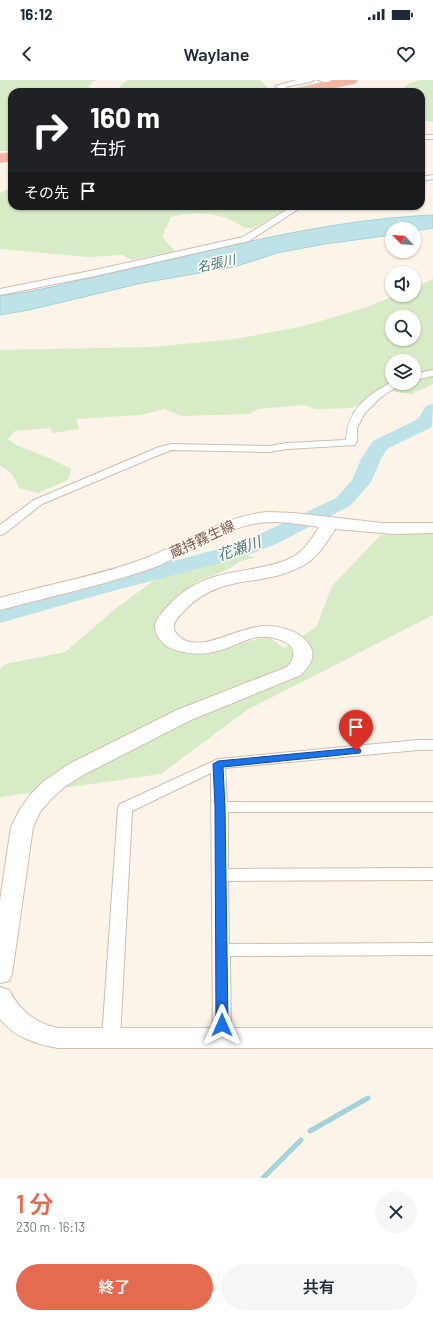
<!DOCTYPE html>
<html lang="ja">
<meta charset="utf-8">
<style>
:root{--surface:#fff;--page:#f6f6f7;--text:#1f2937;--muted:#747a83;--accent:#e56b50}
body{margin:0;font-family:Barlow,"Noto Sans JP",sans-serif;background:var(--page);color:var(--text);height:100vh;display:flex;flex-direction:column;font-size:15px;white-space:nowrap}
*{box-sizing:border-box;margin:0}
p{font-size:13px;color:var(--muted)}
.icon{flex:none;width:22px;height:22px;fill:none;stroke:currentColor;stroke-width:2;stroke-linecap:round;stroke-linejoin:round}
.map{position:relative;height:1098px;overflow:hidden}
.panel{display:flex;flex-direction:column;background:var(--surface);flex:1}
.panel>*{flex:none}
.hud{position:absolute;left:8px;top:8px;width:417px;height:122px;border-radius:12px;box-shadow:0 1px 3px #0004;background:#202124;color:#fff;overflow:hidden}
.needle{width:26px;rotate:295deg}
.buttons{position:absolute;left:385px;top:142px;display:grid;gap:8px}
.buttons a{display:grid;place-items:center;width:36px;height:36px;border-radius:50%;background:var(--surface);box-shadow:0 1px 3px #0004;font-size:20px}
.pin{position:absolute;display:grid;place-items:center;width:34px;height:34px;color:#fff;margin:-41px -17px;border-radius:50% 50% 50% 0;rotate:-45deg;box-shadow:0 0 4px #0007}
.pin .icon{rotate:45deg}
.me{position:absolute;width:44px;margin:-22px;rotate:0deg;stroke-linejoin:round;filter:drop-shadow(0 0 3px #0008)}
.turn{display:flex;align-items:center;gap:14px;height:84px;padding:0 16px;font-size:18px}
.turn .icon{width:52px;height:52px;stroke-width:2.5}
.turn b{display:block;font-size:28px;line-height:34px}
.then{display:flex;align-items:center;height:38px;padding:0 16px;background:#0003;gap:8px;font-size:15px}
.round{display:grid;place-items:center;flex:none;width:42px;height:42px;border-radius:21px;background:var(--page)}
.headline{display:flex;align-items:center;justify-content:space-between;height:68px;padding:0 16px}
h1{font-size:24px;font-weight:600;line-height:30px;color:var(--accent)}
.cta{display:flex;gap:8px;margin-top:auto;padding:8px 16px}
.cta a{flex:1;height:46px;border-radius:24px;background:var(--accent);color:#fff;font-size:16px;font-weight:600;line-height:46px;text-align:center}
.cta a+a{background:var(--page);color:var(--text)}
.status{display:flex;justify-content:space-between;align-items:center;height:28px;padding:0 20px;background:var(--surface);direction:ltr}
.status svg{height:11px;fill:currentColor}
header{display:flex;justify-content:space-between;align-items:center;height:52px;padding:0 16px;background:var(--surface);font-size:18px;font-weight:600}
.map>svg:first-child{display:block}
.green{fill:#d7ebc7;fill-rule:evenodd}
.water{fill:#bde2e7;stroke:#a3d2d8}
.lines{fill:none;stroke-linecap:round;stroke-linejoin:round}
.stream{stroke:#a3d2d8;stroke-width:5}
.river{fill:#bde2e7;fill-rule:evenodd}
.street-casing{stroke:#cfbcae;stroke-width:2}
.secondary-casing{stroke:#d4beae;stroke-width:2}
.highway-casing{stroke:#d9d1cd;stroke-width:2}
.street{fill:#fff;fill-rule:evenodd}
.secondary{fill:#fff;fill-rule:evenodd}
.highway{fill:#f6b4a1;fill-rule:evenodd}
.route{fill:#1a73e8;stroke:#114b97}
.labels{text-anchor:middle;stroke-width:3.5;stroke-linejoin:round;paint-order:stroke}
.far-water-label{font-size:13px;font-style:italic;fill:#437b83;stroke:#fff8f0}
.street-label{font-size:14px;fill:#775a4c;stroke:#fff8f0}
.water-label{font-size:15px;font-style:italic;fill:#437b83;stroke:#fff8f0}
</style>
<div class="status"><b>16:12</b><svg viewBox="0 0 49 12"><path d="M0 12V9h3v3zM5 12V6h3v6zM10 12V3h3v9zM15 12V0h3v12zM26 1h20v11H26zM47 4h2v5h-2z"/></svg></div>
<header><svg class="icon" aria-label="back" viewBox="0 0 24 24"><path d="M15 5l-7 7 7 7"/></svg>Waylane<svg class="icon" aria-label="heart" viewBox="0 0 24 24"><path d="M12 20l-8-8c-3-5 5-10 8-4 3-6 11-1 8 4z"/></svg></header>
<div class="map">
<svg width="433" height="1098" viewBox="0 0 433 1098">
<rect width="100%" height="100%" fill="#fcf4e9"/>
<path class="green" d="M0,0h97l-5,2 -3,5 6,5h-83v59h-12z
M128,0h132l10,10 -5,2h-148l5,-8z
M420,0h13v42l-12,-2v-28h-23l12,-9z
M12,108v18h280l-39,22h-9c-20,-16 -50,-17 -73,-11l-9,20 13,14 -44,9 -9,-5 -34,2 -88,-8v-56z
M433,199v105l-21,10 -23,-3 -37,17 -37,1 -11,-4 -46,4 -8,5 -69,2 -17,-7 -23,6 -65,4 3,10 -26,4 -3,-5 -35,3 -7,8 8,6 33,13 22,11 -3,11 -30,13 -19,-5c-3,-9 -9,-19 -19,-22v-116l151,-3 85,-8 68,-13 54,-16 39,-15h17v-7zM392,237h22v22h-22zM392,281h22v22h-22z
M433,452v83l-186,95 -86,64 -160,23 -1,2v-130l5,-5 60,-12 50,-43 37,-27 16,-10 69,-18 19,3 -17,5 -10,7 -33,13 -38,33c-2,16 -3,27 16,34 41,15 57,-8 95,-12l15,11 32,-21 16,-41 49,-51z"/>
<path class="water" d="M433,135v13l-19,3v-2h-22v6l-67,9 -48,9 -43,14 -92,16 -113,27 -29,5v-19c33,-4 65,-12 98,-20 110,-24 221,-56 335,-61z"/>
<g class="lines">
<path class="stream" d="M310,1051l58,-33
M263,1098l38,-38"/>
<path class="river" d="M433,324l-1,23 -45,22 -6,10 -10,23 -21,24 -74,38 -30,12 -148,39 -98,28v-14l82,-24 148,-39 30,-12 76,-36 16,-18 9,-21 12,-18 45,-22 8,-13z"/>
<g class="street-casing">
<path id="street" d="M297,0h17l-4,2 -25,5 5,2v3h-6l-9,-6z
M318,0h11l7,3 -4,2z
M421,55h12v4h-12z
M433,95v4l-12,2v-4z
M293,126h10l-54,35 -154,35 -95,19v-6l95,-19 148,-33z
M433,290v6l-19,4v-6z
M392,302v1h10l-22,15 -16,16 -7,14v13l-2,4 -68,4 -18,3 -97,-2 -6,2 -124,52 -38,30 -4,1v-10l34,-25 125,-53 13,-3 97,2 18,-3 59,-3c2,-31 20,-44 46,-58z
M418,660h15v10h-15l-193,18 2,34h206v10h-205v57l205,-1v12l-205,1 1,63 204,-1v12l-203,1 1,83 -3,5 -6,2 -6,-2 -3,-5 -2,-266 -79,38 -12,228 -3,5 -6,2 -6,-2 -3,-5 16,-231 2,-4 98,-45z"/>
</g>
<g class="secondary-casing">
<path id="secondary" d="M267,432l27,1 88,10h51v10l-39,1 -59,-5c-8,13 -17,28 -31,36 -42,24 -82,6 -120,46 -4,4 -10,9 -10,15 -1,7 6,12 12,15 7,2 17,2 24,0 27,-7 48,-21 76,-12 10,3 17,7 23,15 8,13 1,21 -8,31l-110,45 -106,54 -18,11 -15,13 -12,14 -7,15 -21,147 -3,7 -9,2v-82l11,-74 9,-18 10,-14 14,-14 25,-17 108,-54 110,-43c20,-22 -11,-32 -29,-30 -8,1 -16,5 -23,8 -17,7 -33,11 -51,7 -7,-1 -14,-3 -20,-8 -5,-5 -10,-12 -9,-19 2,-8 9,-15 16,-22 21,-22 47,-29 76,-33 15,-3 30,-5 44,-12 13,-7 21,-19 28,-31 -20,-3 -40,-7 -60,-4 -40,6 -74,34 -112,47 -48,16 -98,27 -147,40v-12c48,-14 99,-22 146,-40 42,-16 75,-41 121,-46z
M0,907l9,3c11,21 26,33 49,38h375v20h-375c-22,-4 -44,-11 -58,-29z"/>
</g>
<g class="highway-casing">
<path id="highway" d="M335,0h22l-2,3 -40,9h-22l2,-3z
M12,73v8l-12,1v-8z"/>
</g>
<use href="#street" class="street"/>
<use href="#secondary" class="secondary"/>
<use href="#highway" class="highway"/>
</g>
<path class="route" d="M356,668l4,1 1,2 -1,2 -137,14 2,40 3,218 -1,3 -5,1 -4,-1 -2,-3 -1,-218 -2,-43 5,-3z"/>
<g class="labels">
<g class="far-water-label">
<text transform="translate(216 183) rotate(-13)" y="5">名張川</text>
</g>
<g class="street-label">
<text transform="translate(202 459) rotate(-25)" y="5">蔵持霧生線</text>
</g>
<g class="water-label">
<text transform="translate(239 469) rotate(-19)" y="5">花瀬川</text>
</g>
</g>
</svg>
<div class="buttons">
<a><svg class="needle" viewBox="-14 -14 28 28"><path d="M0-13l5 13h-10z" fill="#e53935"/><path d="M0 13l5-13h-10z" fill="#747a83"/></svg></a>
<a><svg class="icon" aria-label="sound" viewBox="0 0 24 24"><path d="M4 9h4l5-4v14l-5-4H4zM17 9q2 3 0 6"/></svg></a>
<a><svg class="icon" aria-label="search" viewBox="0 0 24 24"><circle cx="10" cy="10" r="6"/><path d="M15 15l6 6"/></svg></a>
<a><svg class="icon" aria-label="layers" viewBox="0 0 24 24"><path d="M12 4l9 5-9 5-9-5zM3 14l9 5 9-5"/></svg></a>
</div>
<div class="pin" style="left:356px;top:671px;background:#d93025"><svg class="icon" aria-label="arrive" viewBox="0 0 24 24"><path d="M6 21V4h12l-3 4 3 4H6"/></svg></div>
<svg class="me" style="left:222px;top:945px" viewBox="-20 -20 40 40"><path d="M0-17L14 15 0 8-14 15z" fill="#1a73e8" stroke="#fff" stroke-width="4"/></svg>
<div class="hud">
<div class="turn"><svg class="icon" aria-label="right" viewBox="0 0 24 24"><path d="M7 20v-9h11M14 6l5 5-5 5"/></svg><div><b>160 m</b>右折</div></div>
<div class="then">その先<svg class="icon" aria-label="arrive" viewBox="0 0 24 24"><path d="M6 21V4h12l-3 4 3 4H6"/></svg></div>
</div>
</div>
<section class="panel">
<div class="headline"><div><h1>1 分</h1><p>230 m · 16:13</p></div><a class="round"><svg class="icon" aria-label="close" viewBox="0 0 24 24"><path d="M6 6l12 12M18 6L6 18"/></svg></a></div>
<div class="cta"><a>終了</a><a>共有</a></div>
</section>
